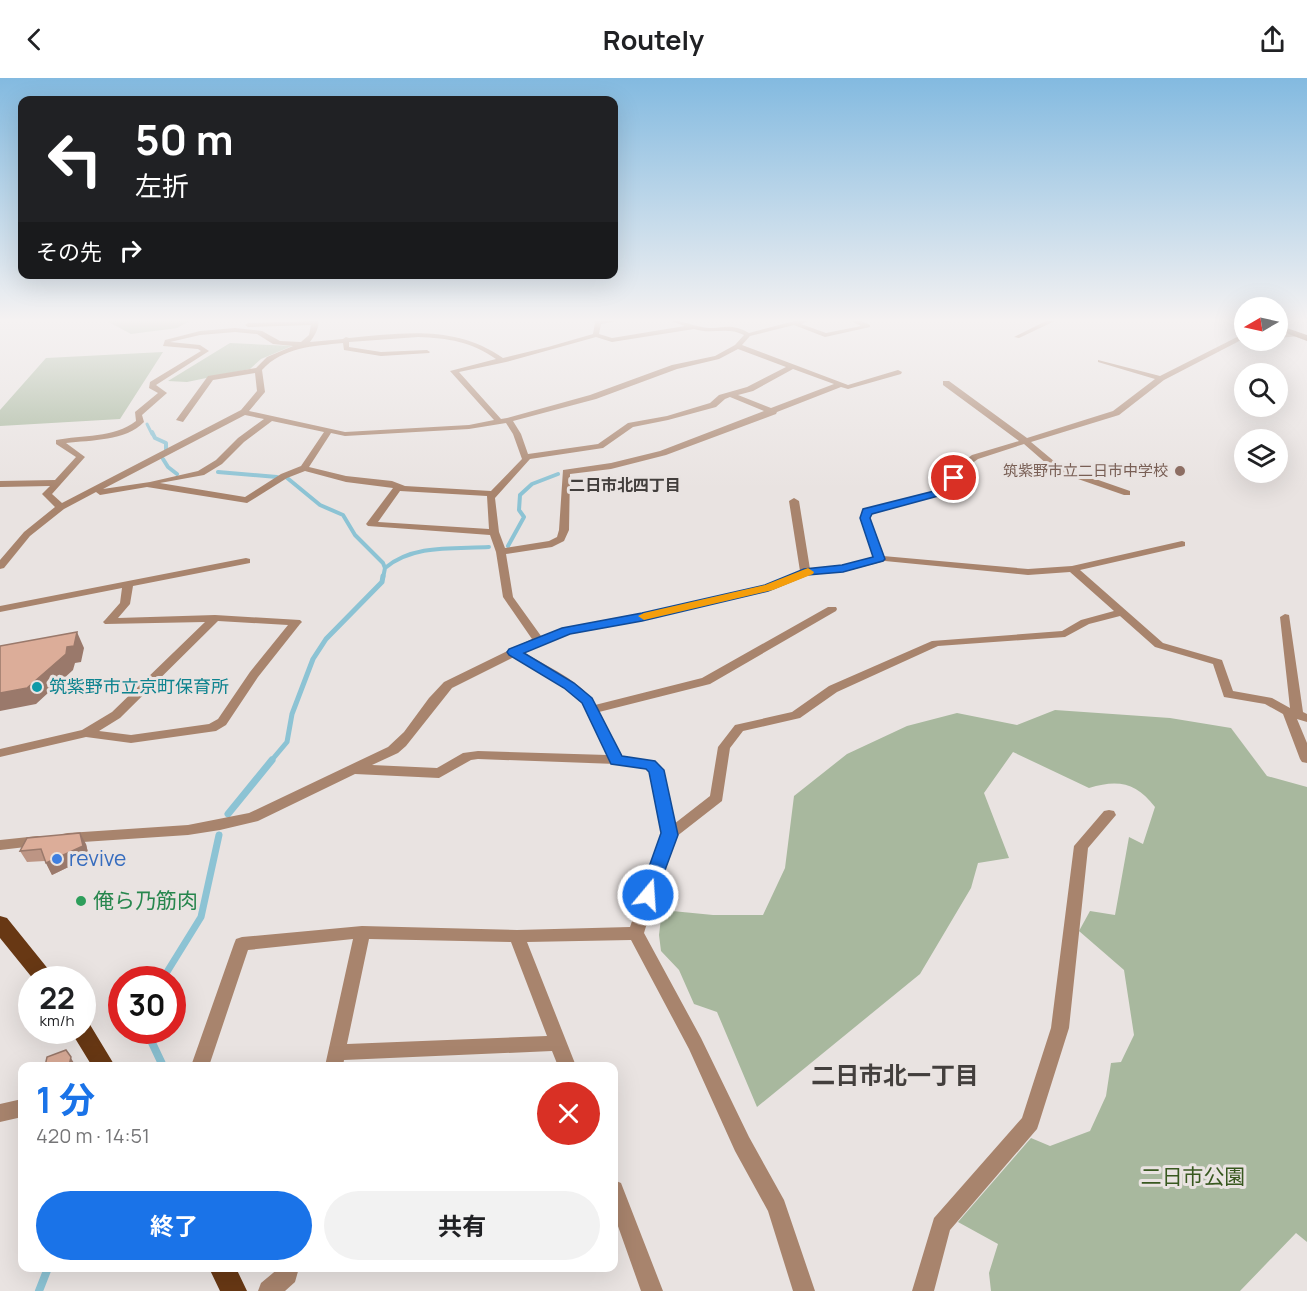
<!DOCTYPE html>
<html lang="ja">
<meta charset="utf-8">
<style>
:root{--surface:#fff;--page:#f2f2f2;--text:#202124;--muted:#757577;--accent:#1a73e8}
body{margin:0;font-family:Manrope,"Noto Sans JP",sans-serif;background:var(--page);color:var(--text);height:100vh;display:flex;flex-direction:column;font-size:22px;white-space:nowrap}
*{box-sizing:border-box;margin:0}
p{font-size:20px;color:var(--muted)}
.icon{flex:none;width:33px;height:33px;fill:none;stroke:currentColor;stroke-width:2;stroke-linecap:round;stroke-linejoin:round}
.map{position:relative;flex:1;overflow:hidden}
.sheet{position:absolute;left:18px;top:984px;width:600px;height:210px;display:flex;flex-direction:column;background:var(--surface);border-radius:12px;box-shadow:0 6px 24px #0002}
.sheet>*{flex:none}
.top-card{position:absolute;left:18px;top:18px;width:600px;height:183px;border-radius:12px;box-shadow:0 6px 24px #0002;background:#202124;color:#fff;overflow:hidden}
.needle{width:39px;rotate:261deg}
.controls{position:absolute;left:1234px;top:219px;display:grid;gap:12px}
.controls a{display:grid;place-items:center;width:54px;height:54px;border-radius:50%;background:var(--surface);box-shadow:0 6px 24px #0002;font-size:30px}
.speed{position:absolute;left:18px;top:888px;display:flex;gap:12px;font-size:30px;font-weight:700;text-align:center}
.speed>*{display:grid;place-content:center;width:78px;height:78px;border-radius:50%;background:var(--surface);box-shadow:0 6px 24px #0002;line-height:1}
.speed small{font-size:15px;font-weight:400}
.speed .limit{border:9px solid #d22;background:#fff;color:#111}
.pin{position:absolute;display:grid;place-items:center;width:51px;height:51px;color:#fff;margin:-26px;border:3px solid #fff;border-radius:50%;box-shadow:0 2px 6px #0007}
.me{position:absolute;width:66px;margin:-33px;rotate:18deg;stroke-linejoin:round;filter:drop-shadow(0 0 4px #0008)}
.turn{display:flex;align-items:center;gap:21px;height:126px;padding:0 18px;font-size:27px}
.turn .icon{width:78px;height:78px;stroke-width:2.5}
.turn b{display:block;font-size:42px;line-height:51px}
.then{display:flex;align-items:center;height:57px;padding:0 18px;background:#0003;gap:12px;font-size:22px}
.round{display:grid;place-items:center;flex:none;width:63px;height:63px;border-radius:32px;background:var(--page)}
.summary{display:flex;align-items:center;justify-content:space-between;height:102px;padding:0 18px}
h1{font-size:36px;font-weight:700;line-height:45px;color:var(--accent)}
.action{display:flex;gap:12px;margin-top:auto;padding:12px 18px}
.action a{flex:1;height:69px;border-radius:36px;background:var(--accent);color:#fff;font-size:24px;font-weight:700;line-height:69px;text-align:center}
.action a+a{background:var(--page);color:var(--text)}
header{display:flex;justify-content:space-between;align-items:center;height:78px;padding:0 18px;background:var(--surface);font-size:27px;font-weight:700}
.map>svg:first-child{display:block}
.green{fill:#a8b89e}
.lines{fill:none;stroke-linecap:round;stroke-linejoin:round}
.stream-far4{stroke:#8cc3d4;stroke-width:3}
.stream-far3{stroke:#8cc3d4;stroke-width:4}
.stream-far2{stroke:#8cc3d4;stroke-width:5}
.stream-far1{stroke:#8cc3d4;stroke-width:7}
.stream{stroke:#8cc3d4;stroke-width:8}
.minor{fill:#a8846d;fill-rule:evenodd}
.primary{fill:#683814;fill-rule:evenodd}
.wall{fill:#bd9584}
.shaded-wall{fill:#9a796b}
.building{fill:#dcad99;stroke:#9a796b;stroke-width:1.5}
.route{fill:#1a73e8;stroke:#114b97;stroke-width:1.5}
.slow{fill:#f59e0b}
.education-dot{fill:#8d6e63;stroke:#e9e3e1;stroke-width:2}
.culture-dot{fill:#0f9aa8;stroke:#e9e3e1;stroke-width:2}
.shop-dot{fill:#3f7fe0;stroke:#e9e3e1;stroke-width:2}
.leisure-dot{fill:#2e9e5b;stroke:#e9e3e1;stroke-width:2}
.labels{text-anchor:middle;stroke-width:6;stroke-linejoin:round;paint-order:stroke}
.far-education-label{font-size:15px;fill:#785e54;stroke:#e9e3e1;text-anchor:end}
.far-neighbourhood-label{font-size:16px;font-weight:bold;fill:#433f3d;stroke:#e9e3e1}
.culture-label{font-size:18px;fill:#0d838f;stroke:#e9e3e1;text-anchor:start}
.near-shop-label{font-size:21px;fill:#366cbe;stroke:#e9e3e1;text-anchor:start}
.near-leisure-label{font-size:21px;fill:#27864d;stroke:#e9e3e1;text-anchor:start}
.near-park-label{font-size:21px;fill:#38581f;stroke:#e9e3e1}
.near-neighbourhood-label{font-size:24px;font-weight:bold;fill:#433f3d;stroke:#e9e3e1}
</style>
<header><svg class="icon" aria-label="back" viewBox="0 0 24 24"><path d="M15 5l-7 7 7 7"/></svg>Routely<svg class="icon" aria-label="share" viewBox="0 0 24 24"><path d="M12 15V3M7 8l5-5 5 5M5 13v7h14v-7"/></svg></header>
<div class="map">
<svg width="1307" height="1213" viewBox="0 0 1307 1213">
<rect width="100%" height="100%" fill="#e9e3e1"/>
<path class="green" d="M103,241h90l-16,9 -46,6z
M230,265l62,3 -31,13 -11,10 -63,13 -19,-1z
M163,274l-43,67 -120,7v-16l46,-52z
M1055,632l115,8 61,10 36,48 40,11v455l-11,-9 -56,58h-249l-2,-18 9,-29 -40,-22 73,-84 19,8 40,-15 16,-35 5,-33 10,-1 13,-27 -10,-65 -45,-39 11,-20 25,4 14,-78 14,7 12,-37c-19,-24 -36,-28 -66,-19l-76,-36 -29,41 25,65 -31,5 -7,25 -51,86 -163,133 -40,-95 -23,-8 -15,-34 -18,-19 -2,-16 3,-25 51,5h50l22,-47 9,-72 53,-42 60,-28 50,-13 60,12z"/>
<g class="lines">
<path class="stream-far4" d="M147,346l5,10"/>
<path class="stream-far3" d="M152,354l3,6 11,5v7
M163,381l5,8 9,7
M218,394l59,5
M286,399l34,28 23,10 12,20 28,28 2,5 -2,10
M508,468l16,-29 -5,-7 1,-15 12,-11 26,-10
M385,490c28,-24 70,-19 104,-21"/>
<path class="stream-far2" d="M271,683l16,-19 5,-28 21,-55 13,-20 56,-57 1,-6"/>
<path class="stream-far1" d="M228,736l44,-54
M162,902l39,-63 18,-82"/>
<path class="stream" d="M146,952l17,36
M39,1213l9,-23"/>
<path class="minor" d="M312,241h6c2,8 -3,16 -8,23l33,-3 3,-2 3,1c55,-5 106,-13 154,20l45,-11 45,-13 2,-11 -2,-4h35l-27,5 -2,10 13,4 73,-12 -20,-7c14,0 24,6 37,8 20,4 25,-6 47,6l53,-14h12l-13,5 25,9 35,-7 -14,-7h10l13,6v2l-45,10 -31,-12 -44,11 -8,9 106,40 50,-15 4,2 -1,2 -53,15 -7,-2 -64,25 -1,2 -110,41 -55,14 -41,5 -1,56 -5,11 -12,6 -46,7 7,43 28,39 26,-8 75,-14 123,-28 35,-15 -11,-70 5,-3 5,3 11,68 33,-3 31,-8 -14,-40 4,-8 79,-21 15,-24 14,-10 47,-14 -76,-56v-4h6l78,57 86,-27 42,-32 -57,-17v-2l62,16 85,-43v5l-81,42 -45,35 -88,27 30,25 69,24v4h-6l-69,-24 -31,-27 -46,15 -14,10 -15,24 -78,21 -1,4 13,38 145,13 44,-3 110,-25 3,1v4l-105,24 83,73 59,17 11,31 39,7 18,10 -10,-91 5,-3 4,1 14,97 4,2v8l-10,-3 10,24v20l-5,-1 -2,-3 -17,-45 -18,-10 -41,-7 -11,-33 -58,-17 -35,-31 -31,8 -24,13 -127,9 -101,46 -37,26 -57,13 -13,17 -8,53 -50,39 -28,93 57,105 48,99 35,63 31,91h-22l-25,-80 -33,-60 -46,-102 -58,-109 -104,2 49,124h-18l-6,-15 -208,9 -1,6h-18l28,-127 -105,11 -39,116h-18l43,-122 2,-5 6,-2 120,-11 155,4 113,-3 32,-93 -12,-62 -4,-3 -30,-5 -138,-5 -7,1 -32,18 -84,-4 -97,47 -38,9 -32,5 -120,8 -5,-1 -2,-4 2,-4 5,-1 120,-8 61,-12 139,-66 16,-15 25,-34 15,-16 88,-43 -29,-42 -7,-45 -6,-17 -122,-9 -2,-2 27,-36 -47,-6 -41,-11 -18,7 -40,25 -100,-16 -47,8 -4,-3 -32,17 -34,27 -26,32 -4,1v-9l24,-28 31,-25 -13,-13 8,-8 -50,1v-6l55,-1 21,-23 -20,-13v-4c26,-5 58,-2 80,-19l-1,-9 23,-19 -9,-5 1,-6 51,-31 -3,-2 -35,-3 2,-6 35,-9 35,-3 27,3 18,10 21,1 8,-7 2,-10 -63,2 -3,-2 3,-2 64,-2zM694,251c18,6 33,-3 50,6l-9,10 -20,11 -43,9 -82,30 -83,23 -6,1 -42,-47 47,-10 90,-25 16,5zM235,254l22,2 16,10 20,2 -26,11 -11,11 -48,8 -32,44 7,2 30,-42 42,-7 2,18 -16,19 -179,93 -10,-9 33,-37 -19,-14c25,-3 60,-2 78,-21l-2,-7 25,-22 -11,-8 53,-34 -9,-6 -30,-3 30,-7zM418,259c30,1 54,5 78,22l-46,12 44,49 -25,5 -124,7 -96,-21 16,-19 -3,-22c21,-23 51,-24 81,-27l1,7 37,6 48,-3 1,-1 -3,-2 -46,2 -32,-5v-5zM738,271l48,18 -39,20 -28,8 -9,8 -43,13 -39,7 -30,21 -70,10 -7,-20 -8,-13 83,-22 81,-30 42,-10zM793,291l41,15 -63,24 -33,-13 15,-4zM730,319l34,14 -104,40 -49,12 -48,7 -4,60 -2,7 -8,4 -44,7 -6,-16 -4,-34 35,-39 73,-11 30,-21 35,-7 48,-13 9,-8zM245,337l19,4 -26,19 -22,22 -18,11 -48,11 -47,7zM272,343l52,11 -23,34 -20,8 -36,23 -85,-14 44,-8 18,-11 22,-22zM506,345l7,11 9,25 -31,32 -86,-5 -13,-5 -46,-5 -37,-9 22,-34 14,3 124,-7zM400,413l87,5 2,33 -111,-7zM885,483l143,14 42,-3 44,39 -33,9 -19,11 -130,10 -103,45 -37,26 -57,13 -17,22 -8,49 -36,28 -13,-57 -11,-6 -29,-5 -22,-44 111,-28 126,-73 1,-2 -1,-2h-8l-126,71 -107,27c-11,-23 -51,-40 -72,-53l20,-10 26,-8 73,-14 126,-29 39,-16 36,-3zM514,579l51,31 17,15 25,52 -129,-4 -15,2 -26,15 -65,-3 26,-12 8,-7 46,-58zM369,861l142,3 36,94 -200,8z
M1050,241h9l-40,19 -5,-1z
M1298,255l2,1v2l-22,2v-4z
M246,480l4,1v4l-117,23 -3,18 -12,14 97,-3 85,5 2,2 -2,2 -42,53 -32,48 -10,6 -85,12 -45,-6 -86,20v-8l82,-19 30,-18 93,-90 -100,2 -2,-2 2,-2 15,-17 2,-15 -122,24v-6zM218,543l70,4 -38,47 -32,47 -9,5 -78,11 -32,-4 21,-13z
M1109,732l5,1 2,4 -28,33 -19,180 -30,95 -2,6 -87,101 -16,61h-22l22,-73 88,-100 29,-90 23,-182 30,-35z
M38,758l5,1 2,4 -2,4 -43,5v-10z
M22,1021v18l-22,5v-18z
M614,1102l7,3 42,108h-22l-27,-76z
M279,1190h20l-4,14 -10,9h-27l3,-8z"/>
<path class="primary" d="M1278,247l29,10v6l-29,-11z
M0,838l7,2 50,62h-23l-34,-42z
M82,943l7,2 26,43h-23l-22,-36h12z
M209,1190h27l11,23h-27z"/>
</g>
<path class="wall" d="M86,766l3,13 -37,18 -7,-14 -18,1 -7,-11z"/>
<path class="shaded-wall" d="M77,554l7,16 -3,14 -6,1 -2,7 -37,34 -36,7v-18l67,-46z
M80,755l6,11 3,13 -37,18 -6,-12z
M66,972l8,13v3h-5z"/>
<path class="building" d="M77,554l-3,14 -7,1 -1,7 -39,34 -27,5v-47z
M80,755l3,13 -37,17 -5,-14 -21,2 7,-13z
M66,972l5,7 -2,9h-24l2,-9z"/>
<linearGradient id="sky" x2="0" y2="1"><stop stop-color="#83bae0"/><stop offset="0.59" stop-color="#f5f2f2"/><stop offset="1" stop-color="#f5f2f2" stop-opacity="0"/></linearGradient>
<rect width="1307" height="411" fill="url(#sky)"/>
<path class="route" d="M951,397l8,3 -10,15 -77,21 -2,4 15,41 -2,2 -40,11 -36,3 -39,16 -126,30 -72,13 -46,19 50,30 18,15 30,58 33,5 9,9 14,65 -24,65 -6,2 -6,-2 -3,-5 22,-62 -12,-61 -3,-3 -35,-5 -29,-61 -18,-15 -55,-33 -2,-3 2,-3 53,-21 80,-15 123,-28 39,-16 38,-4 31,-8 -13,-39 3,-9 79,-20z"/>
<path class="slow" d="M808,490l6,4 -1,2 -40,16 -129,30 -6,-4 6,-3 121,-28z"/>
<circle class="education-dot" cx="1180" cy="393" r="6"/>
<circle class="culture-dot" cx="37" cy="609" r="6"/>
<circle class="shop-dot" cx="57" cy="781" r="6"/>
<circle class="leisure-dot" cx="81" cy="823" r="6"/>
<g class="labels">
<g class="far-education-label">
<text x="1168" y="398">筑紫野市立二日市中学校</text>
</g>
<g class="far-neighbourhood-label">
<text x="625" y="413">二日市北四丁目</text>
</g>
<g class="culture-label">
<text x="49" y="615">筑紫野市立京町保育所</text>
</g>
<g class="near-shop-label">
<text x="69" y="788">revive</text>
</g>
<g class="near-leisure-label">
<text x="93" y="830">俺ら乃筋肉</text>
</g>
<g class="near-park-label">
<text x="1193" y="1106">二日市公園</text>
</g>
<g class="near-neighbourhood-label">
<text x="895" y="1006">二日市北一丁目</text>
</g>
</g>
</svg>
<div class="controls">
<a><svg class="needle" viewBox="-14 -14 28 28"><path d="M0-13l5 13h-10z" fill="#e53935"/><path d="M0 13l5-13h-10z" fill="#757577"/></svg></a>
<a><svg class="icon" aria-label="search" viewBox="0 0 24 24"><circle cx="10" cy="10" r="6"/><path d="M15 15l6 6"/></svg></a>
<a><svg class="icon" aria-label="layers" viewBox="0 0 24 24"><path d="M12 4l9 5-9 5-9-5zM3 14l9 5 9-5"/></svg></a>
</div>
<div class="speed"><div>22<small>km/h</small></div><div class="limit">30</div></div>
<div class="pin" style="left:954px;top:400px;background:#d93025"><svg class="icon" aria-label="arrive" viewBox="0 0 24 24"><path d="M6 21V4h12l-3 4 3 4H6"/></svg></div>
<svg class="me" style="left:648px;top:817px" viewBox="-20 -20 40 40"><circle r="17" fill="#1a73e8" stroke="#fff" stroke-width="3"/><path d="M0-11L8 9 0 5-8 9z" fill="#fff"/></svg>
<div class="top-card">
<div class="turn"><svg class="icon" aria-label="left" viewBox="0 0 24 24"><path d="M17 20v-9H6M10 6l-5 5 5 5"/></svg><div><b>50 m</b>左折</div></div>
<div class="then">その先<svg class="icon" aria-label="right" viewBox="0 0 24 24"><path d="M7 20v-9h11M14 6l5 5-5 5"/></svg></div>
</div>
<section class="sheet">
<div class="summary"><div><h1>1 分</h1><p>420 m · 14:51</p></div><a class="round" style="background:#d93025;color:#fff"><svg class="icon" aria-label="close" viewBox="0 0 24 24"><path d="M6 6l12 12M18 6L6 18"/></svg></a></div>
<div class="action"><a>終了</a><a>共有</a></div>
</section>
</div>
